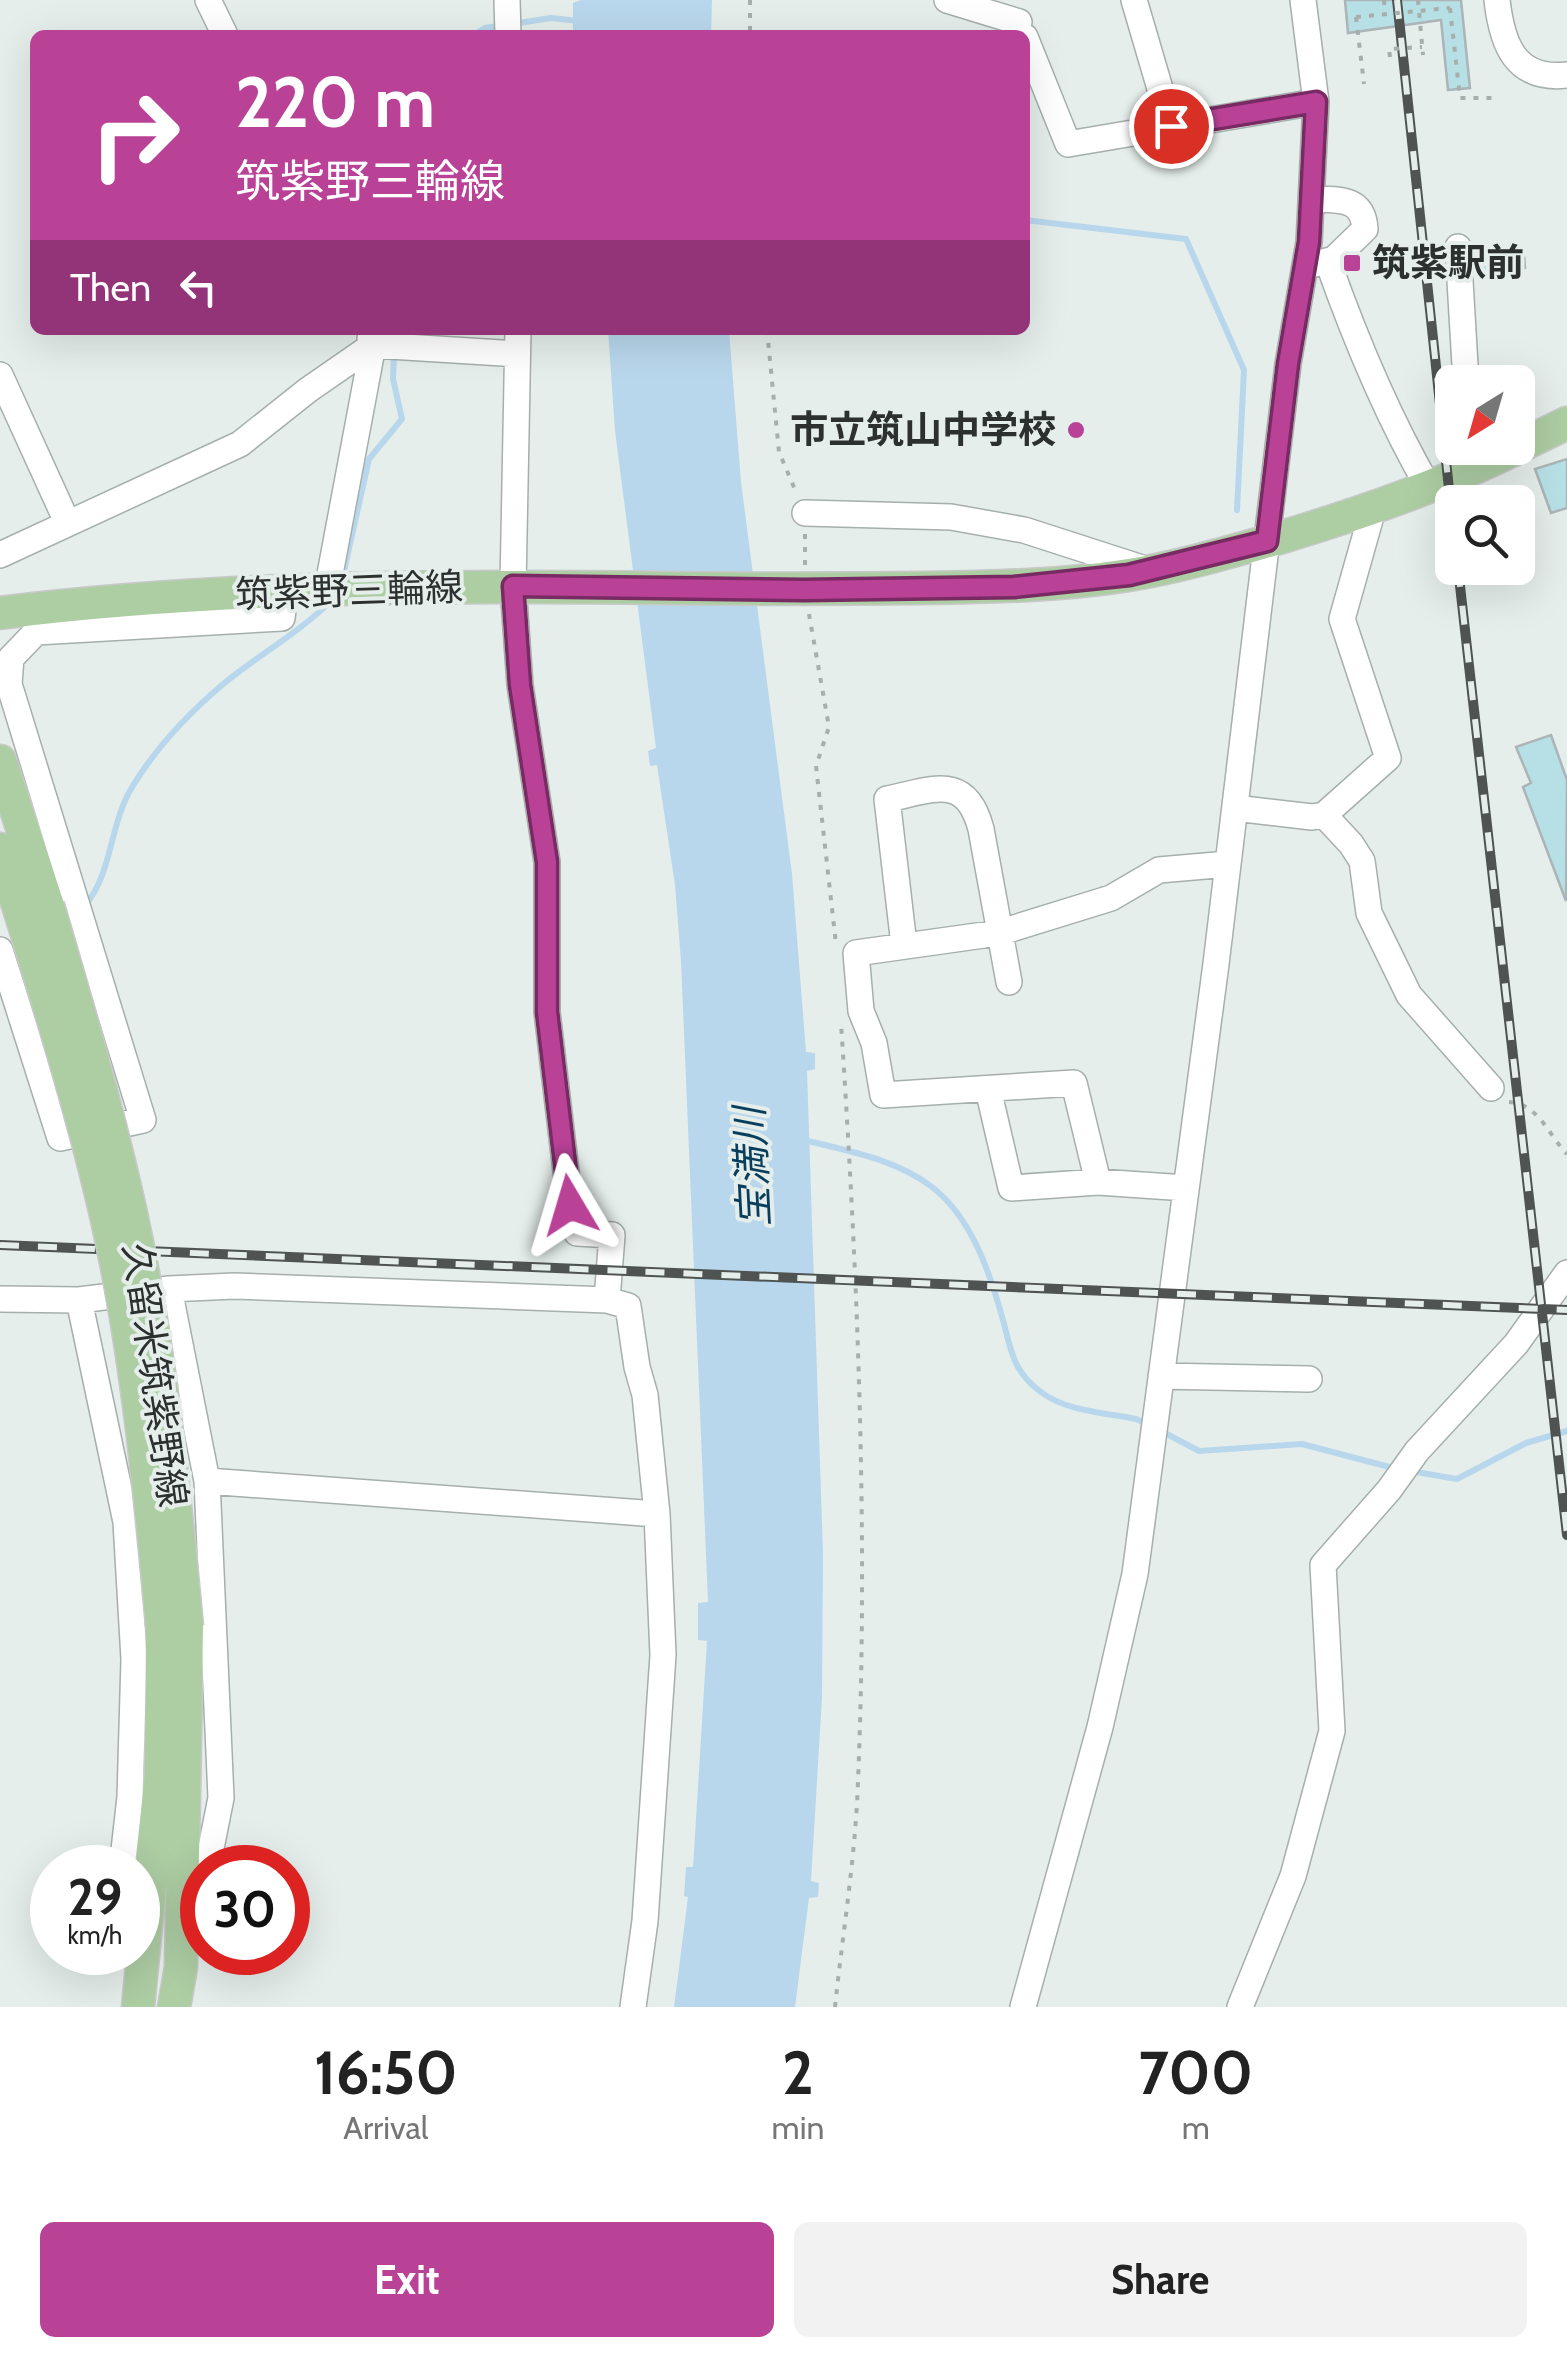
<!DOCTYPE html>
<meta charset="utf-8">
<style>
:root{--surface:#fff;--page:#f2f2f2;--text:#222;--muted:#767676;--accent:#b94297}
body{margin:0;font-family:Cabin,"Noto Sans JP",sans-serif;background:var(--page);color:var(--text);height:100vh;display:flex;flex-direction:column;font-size:38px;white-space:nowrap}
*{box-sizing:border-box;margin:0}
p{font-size:32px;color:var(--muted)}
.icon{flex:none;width:55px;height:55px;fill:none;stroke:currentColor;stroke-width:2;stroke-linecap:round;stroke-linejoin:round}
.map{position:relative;height:2007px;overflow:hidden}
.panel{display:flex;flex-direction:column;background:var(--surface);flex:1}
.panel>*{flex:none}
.banner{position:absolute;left:30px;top:30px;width:1000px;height:305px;border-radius:15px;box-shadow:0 10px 40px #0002;background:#b94297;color:#fff;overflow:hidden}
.needle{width:65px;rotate:217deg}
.fabs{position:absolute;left:1435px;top:365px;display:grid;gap:20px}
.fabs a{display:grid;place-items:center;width:100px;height:100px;border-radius:15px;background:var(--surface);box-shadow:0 10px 40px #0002;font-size:50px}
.speed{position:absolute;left:30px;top:1845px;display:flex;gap:20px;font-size:50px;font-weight:700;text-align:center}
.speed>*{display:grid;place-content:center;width:130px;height:130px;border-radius:50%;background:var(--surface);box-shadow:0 10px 40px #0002;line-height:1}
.speed small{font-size:25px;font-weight:400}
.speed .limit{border:15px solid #d22;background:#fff;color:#111}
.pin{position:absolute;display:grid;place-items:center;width:85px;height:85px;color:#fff;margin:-42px;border:5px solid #fff;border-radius:50%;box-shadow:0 2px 10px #0007}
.me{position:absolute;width:110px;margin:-55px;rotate:353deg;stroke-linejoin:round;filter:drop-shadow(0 0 8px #0008)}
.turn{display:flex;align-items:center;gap:35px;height:210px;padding:0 40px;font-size:45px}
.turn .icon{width:130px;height:130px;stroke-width:2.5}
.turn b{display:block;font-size:70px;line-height:85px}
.then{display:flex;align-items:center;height:95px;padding:0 40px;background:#0003;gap:20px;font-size:38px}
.eta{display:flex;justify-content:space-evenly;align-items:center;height:170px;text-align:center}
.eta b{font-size:60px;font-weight:800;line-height:70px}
.button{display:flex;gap:20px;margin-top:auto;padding:20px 40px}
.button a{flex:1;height:115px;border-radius:15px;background:var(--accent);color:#fff;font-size:40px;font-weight:800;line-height:115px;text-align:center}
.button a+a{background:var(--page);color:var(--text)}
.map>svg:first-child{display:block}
.water{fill:#b9d7ec}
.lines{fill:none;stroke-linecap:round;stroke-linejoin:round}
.stream{stroke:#b9d7ec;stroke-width:6}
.building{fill:#b7e0e6;stroke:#abb4b6;stroke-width:2.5}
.minor-casing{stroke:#a5afab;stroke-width:28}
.major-casing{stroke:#c8c9c9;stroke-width:35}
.path{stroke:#a7aeac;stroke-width:4;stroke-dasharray:5 8;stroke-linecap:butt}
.minor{stroke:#fff;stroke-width:25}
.major{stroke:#adcda3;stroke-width:32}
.rail-casing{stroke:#4f5452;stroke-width:10}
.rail{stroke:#e5eeeb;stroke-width:6;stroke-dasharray:19;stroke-linecap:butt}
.major-bridge-casing{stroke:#c8c9c9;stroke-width:35;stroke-linecap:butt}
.path-bridge{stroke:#a7aeac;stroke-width:4;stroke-dasharray:5 8;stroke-linecap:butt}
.major-bridge{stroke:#adcda3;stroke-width:32}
.route-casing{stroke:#782b62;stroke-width:25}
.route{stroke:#b94297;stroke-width:18}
.poi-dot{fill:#b94297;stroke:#e5eeeb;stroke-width:4}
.labels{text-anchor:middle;stroke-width:8;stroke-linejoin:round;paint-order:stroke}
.poi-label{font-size:38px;font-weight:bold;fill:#2c302e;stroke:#e5eeeb;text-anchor:start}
.street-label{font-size:38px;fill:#2c302e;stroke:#e5eeeb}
.water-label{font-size:40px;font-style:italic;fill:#093f5c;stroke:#e5eeeb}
</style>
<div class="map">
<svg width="1567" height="2007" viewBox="0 0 1567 2007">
<rect width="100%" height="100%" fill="#e5eeeb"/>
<path class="water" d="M581,0h131l-1,35h-138v-32z
M608,330h121l12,152 51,392 14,178 9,1v16l-8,2 16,483 -1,144 -11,183 8,2 -1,14 -9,1 -14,109h-121l14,-110 -4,-1 2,-29h7l14,-226 -9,-1v-37l10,-1 -27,-641 -6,-76 -18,-120 -7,1 -2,-15 8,-3 -41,-317z"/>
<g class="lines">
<path class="stream" d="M512,24l39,-6 28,3
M473,35l12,-7 14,-2
M1025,220l161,19 58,131 -7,140
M342,580l27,-121 33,-40 -9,-40 1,-25
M86,904c26,-31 24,-80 45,-115 23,-39 57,-75 91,-104 36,-30 77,-52 110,-85
M804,1140c44,11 92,19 128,47 40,31 58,86 71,133 8,30 10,52 38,72 24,19 65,21 95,27l11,5
M1163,1432l36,19 103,-7 95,25
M1410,1471l47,8 69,-36 41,-12"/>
</g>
<path class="building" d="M1345,0h116l9,88 -22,2 -7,-70 -93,13z
M1518,247l1,6h5l1,15 -49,5 -1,-20z
M1567,459v49l-16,5 -16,-44z
M1551,735l16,45 -1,121 -43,-114 8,-4 -15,-36z"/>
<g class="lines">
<g class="minor-casing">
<path id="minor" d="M208,0l17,35
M507,0l1,35
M947,0l72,22
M1134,0l37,126
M1497,0c5,44 18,81 70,75
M1025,37l43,107 248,-42
M1458,247l8,135
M1328,262c28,79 59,154 101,226
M1311,265l23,-6 31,-30c-2,-33 -28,-29 -54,-30
M518,330l-5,256 7,99 27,177v150l23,193 7,28 35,2 -5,65
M0,375l67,147
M805,513l146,4 73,13 124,40
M0,555l240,-111 68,-54 65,-45 144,9
M327,590l46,-245 -3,-6
M1243,809l69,8 12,-2 64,-57 -46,-139 31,-110
M1324,815l27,29 11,17 7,52 40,82 82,93
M904,945l-17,-146c46,-9 79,-27 94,30l28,153
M0,950l60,188 83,-18 -134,-436 2,-26 25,-26 246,-14 3,-25
M988,1089l23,99 87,-6 88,6
M1098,1182l-24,-99 -191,12 -9,-52 -13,-32 -5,-58 142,-20 113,-35 48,-28 69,-6
M169,1289l38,192 14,317 -14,70
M0,1299l79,1 90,-11 65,-3 373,14 21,6 9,61 8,28 12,119 6,141 -18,266 -12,86
M79,1300l47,222 8,137 -4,138 -8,71
M1161,1376l148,3
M207,1481l450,33
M190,1934l12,-48
M1023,2007l77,-280 35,-153 81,-610 72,-600 21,-122 7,-140 -13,-102
M1240,2007l53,-131 39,-145 -9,-166 66,-75 28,-39 99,-107 51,-71"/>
</g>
<g class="major-casing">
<path id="major" d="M1518,447l49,-24
M0,613c220,-27 443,-28 665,-25 85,1 170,1 255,0 70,-1 140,-2 209,-13 50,-8 100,-23 150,-37 82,-25 161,-52 238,-90
M0,761l48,145
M0,849l23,72
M138,2007l23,-234 1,-148
M174,2007l7,-40 6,-340"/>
</g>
<path class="path" d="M750,0v35
M1384,0l1,14
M1418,0l5,55
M1450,8l10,90h39
M1356,17l8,67
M767,330l12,122 17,40
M805,565v-31
M809,614l20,113 -13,39 20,178
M1509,1102c30,2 40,34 58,52
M835,2007c7,-67 18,-136 22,-203 12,-260 1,-522 -16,-781"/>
<use href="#minor" class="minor"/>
<use href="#major" class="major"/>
<g class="rail-casing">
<path id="rail" d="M1397,0l55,517
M1458,568l109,967
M0,1245l1567,65"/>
</g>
<use href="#rail" class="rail"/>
<g class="major-bridge-casing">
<path id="major-bridge" d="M48,906c30,102 60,204 83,308 30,136 43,275 56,413
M23,921c30,97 60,194 83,294 30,131 44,276 56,410"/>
</g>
<path class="path-bridge" d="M1356,17l94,-9
M1390,57l-1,-8 33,-2"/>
<use href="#major-bridge" class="major-bridge"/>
</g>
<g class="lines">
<g class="route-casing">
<path id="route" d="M570,1205l-23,-193v-150l-27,-177 -7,-99 291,4 210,-3 115,-12 138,-34 21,-177 21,-122 7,-140 -145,24"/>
</g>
<use href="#route" class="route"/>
</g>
<g class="poi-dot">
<rect x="1342" y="253" width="20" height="20" rx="5"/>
<circle cx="1076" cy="430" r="10"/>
</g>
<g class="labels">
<g class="poi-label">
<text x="1372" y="276">筑紫駅前</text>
<text x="1056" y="443" text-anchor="end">市立筑山中学校</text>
</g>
<g class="street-label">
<text transform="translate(349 591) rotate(-2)" y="13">筑紫野三輪線</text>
<text transform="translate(155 1375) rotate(82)" y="13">久留米筑紫野線</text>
</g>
<g class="water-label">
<text transform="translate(752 1167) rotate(-93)" y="14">宝満川</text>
</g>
</g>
</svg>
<div class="fabs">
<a><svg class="needle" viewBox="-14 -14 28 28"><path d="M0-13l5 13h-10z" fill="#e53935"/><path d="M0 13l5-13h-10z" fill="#767676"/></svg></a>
<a><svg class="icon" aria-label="search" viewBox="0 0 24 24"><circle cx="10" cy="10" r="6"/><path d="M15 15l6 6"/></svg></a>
</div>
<div class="speed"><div>29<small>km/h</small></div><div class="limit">30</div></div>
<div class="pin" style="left:1171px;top:126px;background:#d93025"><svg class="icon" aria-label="arrive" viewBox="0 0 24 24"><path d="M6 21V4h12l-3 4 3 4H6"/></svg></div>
<svg class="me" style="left:570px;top:1205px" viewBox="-20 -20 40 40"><path d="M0-17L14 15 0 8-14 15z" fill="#b94297" stroke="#fff" stroke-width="4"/></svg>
<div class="banner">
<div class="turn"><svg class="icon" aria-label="right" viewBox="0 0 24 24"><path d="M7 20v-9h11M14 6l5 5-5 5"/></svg><div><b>220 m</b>筑紫野三輪線</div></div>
<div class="then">Then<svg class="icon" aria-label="left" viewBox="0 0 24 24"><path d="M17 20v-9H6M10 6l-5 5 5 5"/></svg></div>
</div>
</div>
<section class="panel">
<div class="eta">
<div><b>16:50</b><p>Arrival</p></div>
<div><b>2</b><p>min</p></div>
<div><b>700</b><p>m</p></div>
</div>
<div class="button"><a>Exit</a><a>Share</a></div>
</section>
